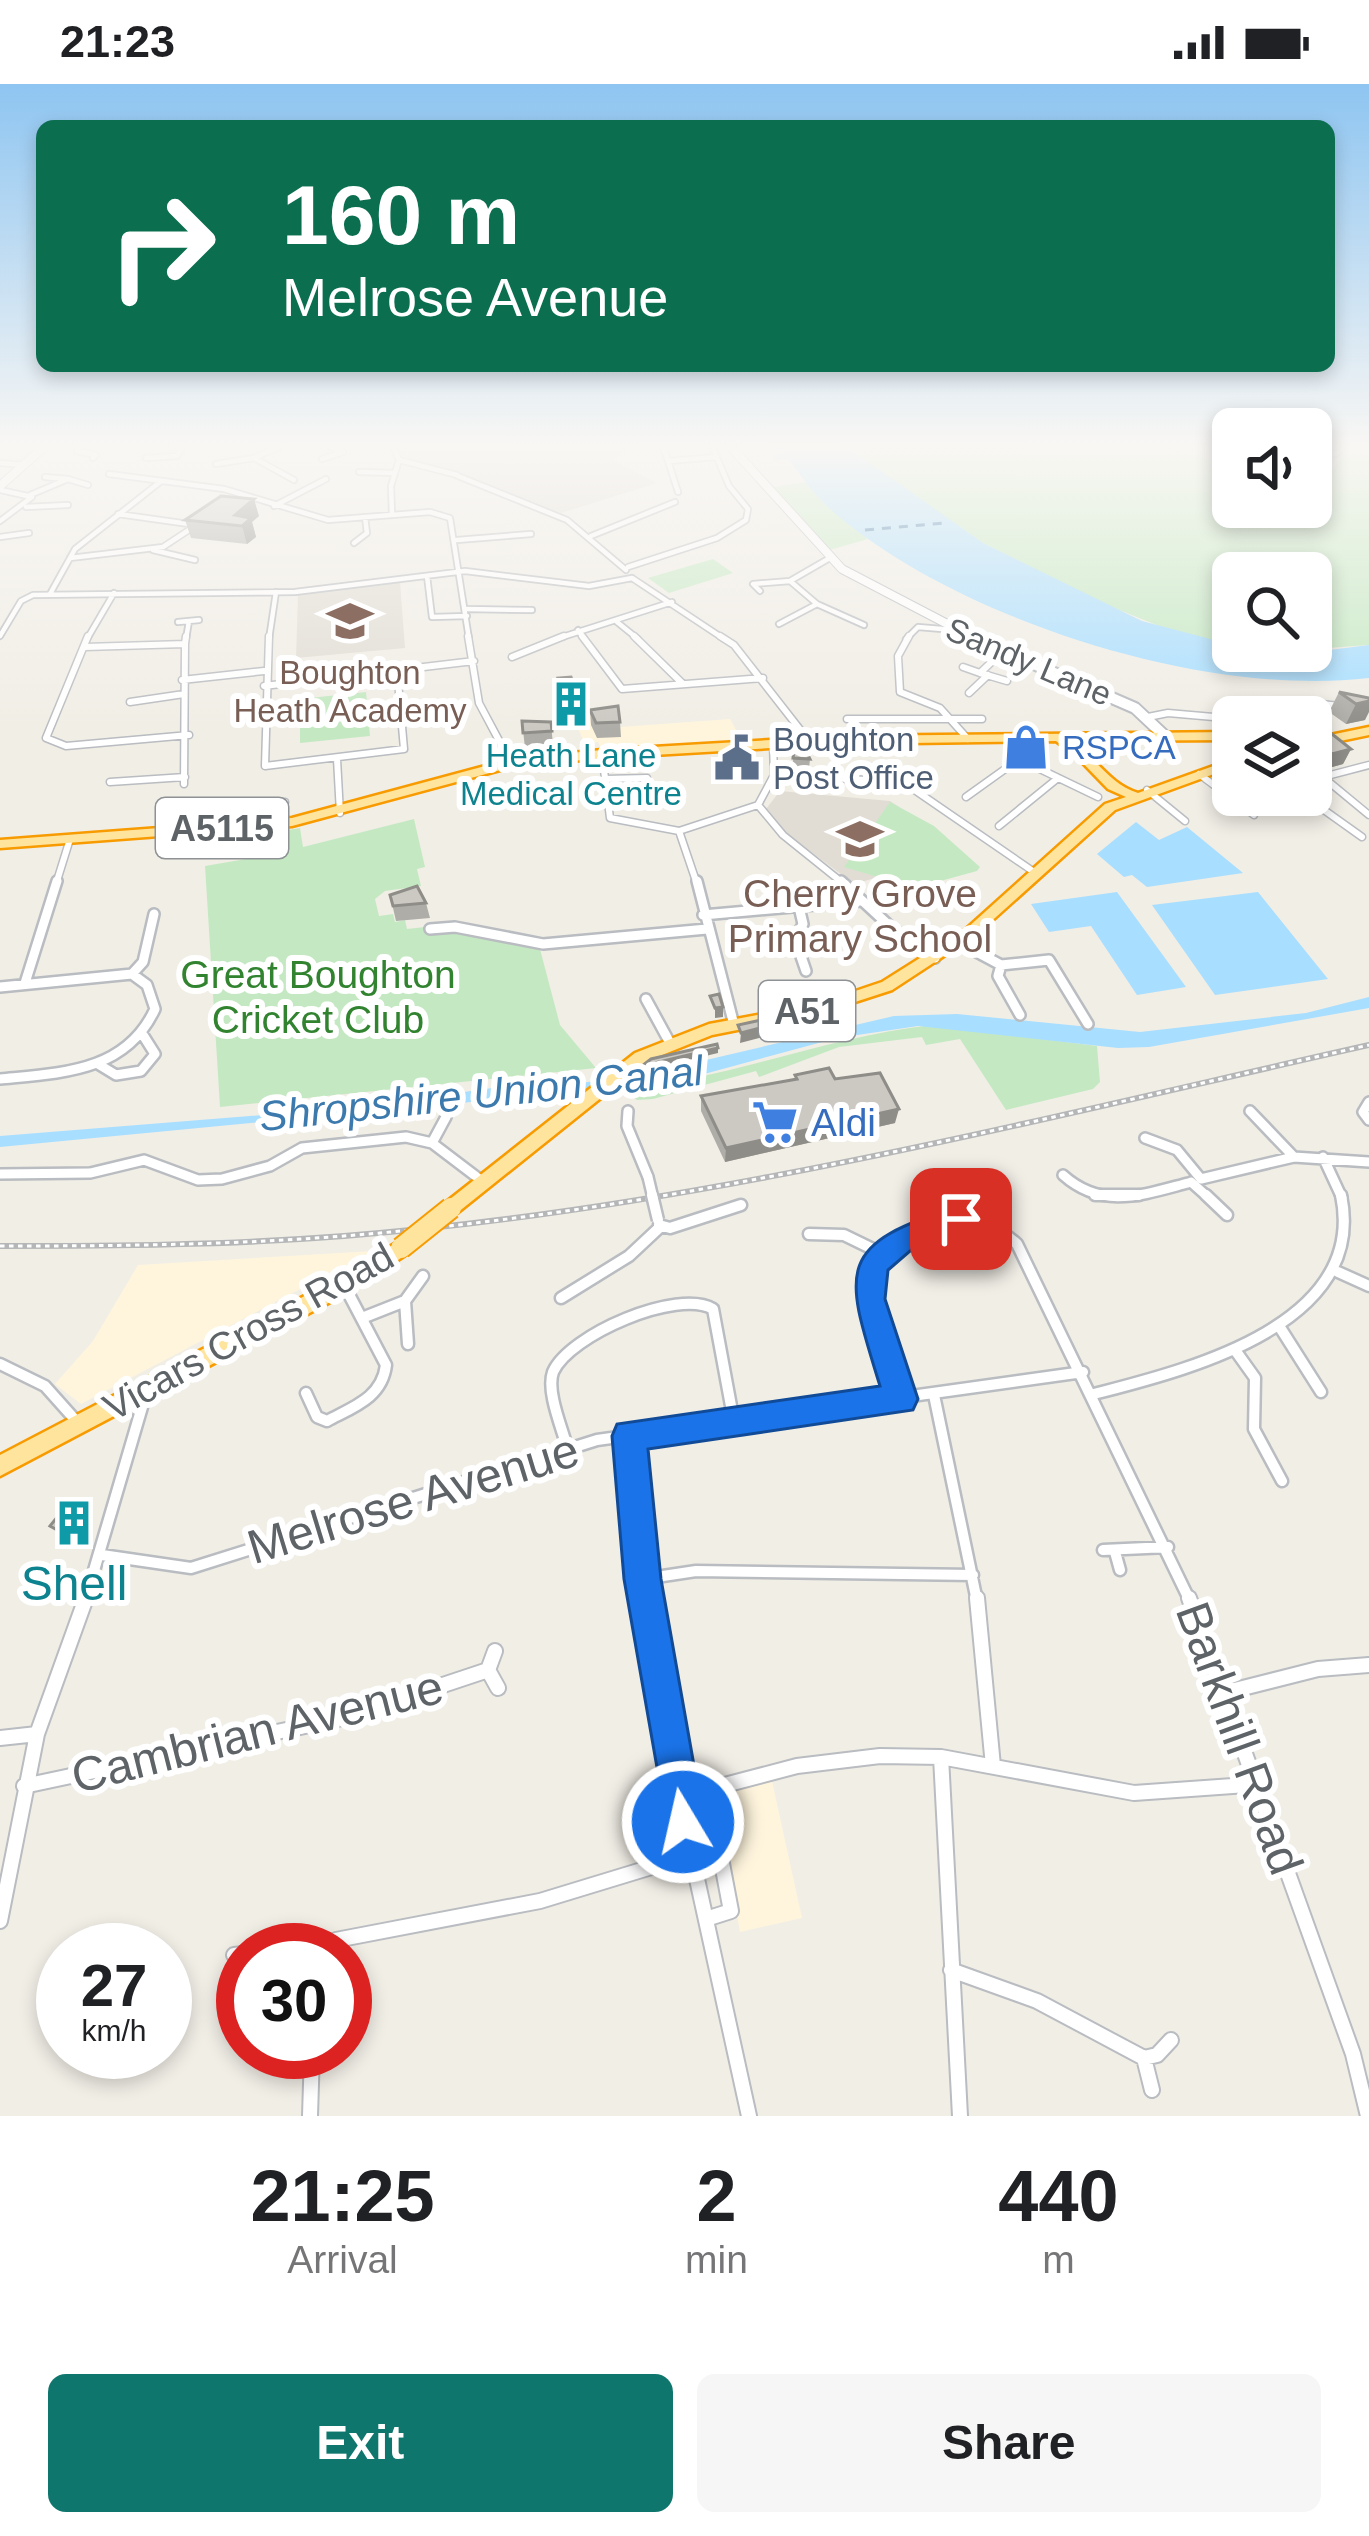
<!DOCTYPE html>
<style>
:root{--surface:#fff;--page:#f6f6f6;--text:#202124;--muted:#757577;--accent:#0f766e}
body{margin:0;font-family:Arial,sans-serif;background:var(--page);color:var(--text);height:100vh;display:flex;flex-direction:column;font-size:45px;white-space:nowrap}
*{box-sizing:border-box;margin:0}
p{font-size:39px;color:var(--muted)}
.icon{flex:none;width:66px;height:66px;fill:none;stroke:currentColor;stroke-width:2;stroke-linecap:round;stroke-linejoin:round}
.map{position:relative;height:2032px;overflow:hidden}
.side{display:flex;flex-direction:column;background:var(--surface);flex:1}
.side>*{flex:none}
.top-card{position:absolute;left:36px;top:36px;width:1299px;height:252px;border-radius:18px;box-shadow:0 6px 18px #0003;background:#0b6e4f;color:#fff;overflow:hidden}
.buttons{position:absolute;left:1212px;top:324px;display:grid;gap:24px}
.buttons a{display:grid;place-items:center;width:120px;height:120px;border-radius:18px;background:var(--surface);box-shadow:0 6px 18px #0003;font-size:60px}
.speed{position:absolute;left:36px;top:1839px;display:flex;gap:24px;font-size:60px;font-weight:700;text-align:center}
.speed>*{display:grid;place-content:center;width:156px;height:156px;border-radius:50%;background:var(--surface);box-shadow:0 6px 18px #0003;line-height:1}
.speed small{font-size:30px;font-weight:400}
.speed .limit{border:18px solid #d22;background:#fff;color:#111}
.pin{position:absolute;display:grid;place-items:center;width:102px;height:102px;color:#fff;margin:-51px;border-radius:24px;box-shadow:0 6px 18px #0006}
.me{position:absolute;width:132px;margin:-66px;rotate:351deg;stroke-linejoin:round;filter:drop-shadow(0 0 9px #0008)}
.turn{display:flex;align-items:center;gap:42px;height:252px;padding:0 48px;font-size:54px}
.turn .icon{width:156px;height:156px;stroke-width:2.5}
.turn b{display:block;font-size:84px;line-height:102px}
.eta{display:flex;justify-content:space-evenly;align-items:center;height:204px;text-align:center}
.eta b{font-size:72px;font-weight:700;line-height:84px}
.action{display:flex;gap:24px;margin-top:auto;padding:24px 48px}
.action a{flex:1;height:138px;border-radius:18px;background:var(--accent);color:#fff;font-size:48px;font-weight:700;line-height:138px;text-align:center}
.action a+a{background:var(--page);color:var(--text)}
.status{display:flex;justify-content:space-between;align-items:center;height:84px;padding:0 60px;background:var(--surface);direction:ltr}
.status svg{height:33px;fill:currentColor}
.map>svg:first-child{display:block}
.commercial{fill:#fff5dd}
.education{fill:#e1ddd4}
.green{fill:#c4e9c2}
.water{fill:#a8deff}
.lines{fill:none;stroke-linecap:round;stroke-linejoin:round}
.ferry{stroke:#3c7aae;stroke-width:3;stroke-dasharray:9 8;stroke-linecap:butt}
.minor-far4-casing{stroke:#b9bcc0;stroke-width:8}
.minor-far3-casing{stroke:#b9bcc0;stroke-width:9}
.minor-far2-casing{stroke:#b9bcc0;stroke-width:14}
.minor-far1-casing{stroke:#b9bcc0;stroke-width:15}
.minor-casing{stroke:#b9bcc0;stroke-width:18}
.tertiary-casing{stroke:#b9bcc0;stroke-width:10}
.secondary-far1-casing{stroke:#b8bbc0;stroke-width:10}
.secondary-casing{stroke:#b8bbc0;stroke-width:14}
.trunk-casing{stroke:#f79b00;stroke-width:5}
.minor-far4{stroke:#fff;stroke-width:4.5}
.minor-far3{stroke:#fff;stroke-width:6}
.minor-far2{stroke:#fff;stroke-width:9}
.minor-far1{stroke:#fff;stroke-width:10}
.minor{stroke:#fff;stroke-width:14}
.tertiary{stroke:#fff;stroke-width:8}
.secondary-far1{stroke:#fff;stroke-width:8}
.secondary{stroke:#fff;stroke-width:10}
.trunk{fill:#ffe49e;fill-rule:evenodd}
.rail-casing{stroke:#b5b6b7;stroke-width:6}
.rail{stroke:#fff;stroke-width:3;stroke-dasharray:4.5;stroke-linecap:butt}
.minor-bridge-far1-casing{stroke:#b9bcc0;stroke-width:14;stroke-linecap:butt}
.minor-bridge-casing{stroke:#b9bcc0;stroke-width:15;stroke-linecap:butt}
.trunk-bridge-casing{stroke:#f79b00;stroke-width:24;stroke-linecap:butt}
.minor-bridge-far1{stroke:#fff;stroke-width:9}
.minor-bridge{stroke:#fff;stroke-width:10}
.trunk-bridge{stroke:#ffe49e;stroke-width:20}
.wall{fill:#afada8}
.shaded-wall{fill:#8f8d88}
.building{fill:#ccc9c3;stroke:#8f8d88;stroke-width:3}
.route{fill:#1a73e8;stroke:#114b97;stroke-width:3}
.labels{text-anchor:middle;stroke-width:12;stroke-linejoin:round;paint-order:stroke}
.far-street-label{font-size:33px;fill:#5e6367;stroke:#fff}
.far-education-label{font-size:33px;fill:#785e54;stroke:#fff}
.far-service-label{font-size:33px;fill:#4e5e75;stroke:#fff;text-anchor:start}
.far-shop-label{font-size:33px;fill:#366cbe;stroke:#fff;text-anchor:start}
.far-culture-label{font-size:33px;fill:#0d838f;stroke:#fff}
.shield{fill:#fff;stroke:#8e9295;stroke-width:3}
.shield-label{font-size:36px;font-weight:bold;fill:#5e6367}
.education-label{font-size:39px;fill:#785e54;stroke:#fff}
.park-label{font-size:39px;fill:#318330;stroke:#fff}
.shop-label{font-size:39px;fill:#366cbe;stroke:#fff;text-anchor:start}
.street-label{font-size:39px;fill:#5e6367;stroke:#fff}
.water-label{font-size:42px;font-style:italic;fill:#3c7aae;stroke:#fff}
.near-street-label{font-size:48px;fill:#5e6367;stroke:#fff}
.near-culture-label{font-size:48px;fill:#0d838f;stroke:#fff}
</style>
<div class="status"><b>21:23</b><svg viewBox="0 0 49 12"><path d="M0 12V9h3v3zM5 12V6h3v6zM10 12V3h3v9zM15 12V0h3v12zM26 1h20v11H26zM47 4h2v5h-2z"/></svg></div>
<div class="map">
<svg width="1369" height="2032" viewBox="0 0 1369 2032">
<rect width="100%" height="100%" fill="#f1eee6"/>
<path class="commercial" d="M591,629l29,14 110,-8 11,20 -140,9 -3,-6 -14,1 -10,-26z
M373,1167l-292,153 -26,-20 38,-43 45,-76z
M772,1697l30,137 -62,14 -21,-122 13,-20z"/>
<path class="education" d="M393,362h241l-21,14 44,23 -96,30 -162,-53z
M400,498l5,66 -109,10 2,-63z
M780,707l110,10 48,32 -10,4 -34,49 -19,-8 -21,6 -76,-57 -12,-18z"/>
<path class="green" d="M871,362h295l67,20v41h78v-30l15,2 21,-29 22,4v191l-84,6h26v-78h-78v72l-59,-13 -77,-31 -114,-58 -126,-87z
M806,398l62,57 -42,12 -58,-63z
M713,475l20,14 -64,20 -21,-15z
M366,608l4,44 -70,7v-44z
M890,718l44,24 46,41 -3,4 -62,17 -71,-21z
M414,735l11,48 -8,2 4,17 -36,5 -10,8 4,17 14,-2 2,8 10,-2 2,9 18,-2 4,7 25,-2 86,17 20,76 36,43 -376,39 -15,-241 75,-13 2,-22 18,-3 3,19z
M933,941l164,21 3,36 -7,7 -87,21 -46,-71 -34,6 -4,-8 -83,10 -80,30 -3,-6 -103,28 -16,1 -16,-12c106,-7 205,-52 312,-63z"/>
<path class="water" d="M770,362h76l137,97 159,78 91,24v6l65,3 71,-9v33c-169,20 -413,-61 -533,-164 -19,-15 -34,-37 -48,-55l-12,1 -3,-4 6,-2z
M1136,738l23,18 28,-13 56,46 -96,14 -15,-12 -8,2 -27,-23z
M1117,808l69,95 -49,8 -46,-69 -42,6 -18,-28z
M1258,808l70,87 -113,16 -63,-90z
M1369,913v11l-220,39 -31,1 -200,-22 -81,12 -166,45 -671,64v-11l351,-28 191,-27 28,3 63,-7 261,-61 63,-2 183,18 166,-19z"/>
<g class="lines">
<path class="ferry" d="M865,446l79,-7"/>
<g class="minor-far4-casing">
<path id="minor-far4" d="M80,362l-3,5 19,4 -3,3
M663,362l5,15 48,-4
M1311,367l25,3 9,-8
M146,374l31,-2 4,-6 -5,-4
M254,374l40,22
M322,375l21,-7 -14,-6
M399,376l58,15
M668,377l10,31
M0,379l24,2
M216,380l38,-6 26,-12
M359,388l36,1
M109,390l115,15 104,31 102,-8 20,6 19,121
M458,392l109,44 59,50
M45,393l23,2
M0,406l32,7 -32,24
M30,411l38,-16 20,6
M274,422l52,-27
M26,423l42,-2
M118,430l78,11
M392,430l-1,-28 8,-26 -6,-14
M591,452l84,-34
M0,453l29,-4
M457,456l74,-6
M354,459l13,-10 -2,-16
M153,466l42,10
M70,474l93,-11 35,-23
M628,483l89,-29 29,-18 2,-11 -19,-23 -17,-40
M427,492l5,41 35,-1
M632,494l92,61
M790,497l27,23 47,21
M760,507l-7,-7 37,-3 38,-22
M50,510l25,-45 85,-67
M467,525l65,1
M178,538l21,-2
M617,538l21,17
M779,540l38,-20
M578,546l6,9
M0,552l21,-35 12,-6 262,-3 170,-21 124,15 43,-8
M87,555l27,-46
M186,555l3,-18
M269,555l7,-47
M556,555l116,-37
M906,555l12,-12 36,3"/>
</g>
<g class="minor-far3-casing">
<path id="minor-far3" d="M88,552l-42,102 20,8 123,-11
M269,552l-4,130 139,-17 -7,-79
M468,552l11,67 32,60
M582,552l40,53 141,-11
M634,552l49,48
M720,552l14,9 75,96
M909,552l-11,20 2,36 40,16 28,31
M185,560l1,-8
M85,563l100,-3 -1,140
M1002,568l-22,21 27,8
M512,573l52,-21
M963,583l17,6
M182,596l82,-9
M264,602l210,-25
M969,609l19,-18
M1293,617l47,5
M130,618l54,-8
M1148,633l20,-4 57,5
M1233,634h-8l8,13
M847,635h135
M1016,654l3,21 79,38
M602,670l8,64 69,13 18,53
M337,675l3,54
M1311,683l12,10 46,-12
M1199,690l55,41
M774,691l129,7 131,90
M1323,693l46,38
M605,695l42,-1
M110,698l75,-5
M1147,706l38,31
M1303,711l59,42
M966,713l53,-38
M758,721l25,30 61,49
M275,740l-1,-20 11,-2
M999,742l59,-48
M679,747l79,-26 16,-30 -1,-32
M56,800l14,-45"/>
</g>
<g class="minor-far2-casing">
<path id="minor-far2" d="M697,797l37,144
M841,797l53,49 41,28
M799,823l4,17 -8,15 11,32
M703,831l157,-14
M430,845l25,-2 88,17 164,-15
M958,858l43,23 48,-5 39,64
M1001,881l-3,11 22,39
M132,890l11,-12 11,-48
M25,899l32,-102
M0,903l132,-13 15,11 8,24c-29,63 -93,64 -155,70
M646,915l24,44
M98,980l18,11 25,-4 14,-17 -12,-19
M1369,1018l-6,10 6,8
M628,1027l-1,15 21,51
M1250,1027l44,46 75,5
M446,1033l-14,26 50,38
M1145,1054l32,12 24,29 93,-22
M1323,1073l19,41
M0,1090l90,-1 54,-13 54,20 24,-1 48,-13 32,-18 104,-11 26,6
M1063,1091c39,35 79,20 125,8
M1191,1098l18,16"/>
</g>
<g class="minor-far1-casing">
<path id="minor-far1" d="M1095,1111h44
M1206,1111l21,20
M659,1141l11,3 71,-23
M809,1150l35,1 37,18 -9,54 29,92
M881,1169c45,-28 92,-49 136,-9l173,357
M1338,1188l31,14
M561,1214l68,-42 31,-29
M405,1217l3,43
M362,1234l43,-17 18,-25
M1281,1245l40,63
M1235,1266l20,28 -1,51 28,52
M0,1280l45,22 33,37
M306,1309l11,24 10,4c26,-14 55,-23 59,-56l-42,-80
M1094,1310c88,-23 275,-67 247,-199
M934,1311l43,206
M629,1352l18,165
M567,1363c-5,-19 -21,-56 -14,-75 16,-37 125,-84 160,-63l21,113
M1103,1466l65,-3
M1115,1468l5,18
M102,1471l89,13 406,-128 486,-68
M643,1495l53,-8 277,4
M85,1517l62,-211"/>
</g>
<g class="minor-casing">
<path id="minor" d="M646,1514l33,199 70,319
M977,1514l16,168
M1189,1514l164,456 15,62
M495,1567l-7,19 10,18
M1227,1608l91,-23 51,-4
M0,1654l37,-4
M941,1673l19,359
M24,1702l323,-69 141,-47
M698,1708l11,3 22,116 -25,8
M679,1713l118,-31 83,-10 61,1 193,36 127,-9
M0,1837l37,-187 49,-136
M284,1866h29
M324,1866l12,-10 204,-39 151,-46
M234,1871l9,-1
M951,1886l86,31 107,57 13,-3 14,-15
M1144,1974l8,32
M310,2032l2,-64"/>
</g>
<g class="tertiary-casing">
<path id="tertiary" d="M0,402l45,-40"/>
</g>
<g class="secondary-far1-casing">
<path id="secondary-far1" d="M730,362l112,123 134,70"/>
</g>
<g class="secondary-casing">
<path id="secondary" d="M969,552l166,72 32,30"/>
</g>
<g class="trunk-casing">
<path id="trunk" d="M1369,643v8l-58,12v-8z
M1233,648v8l-163,1c26,15 38,43 68,52l95,-34v8l-118,43 -139,125 -84,55 -74,24 -106,21 -65,26 -190,152 -6,2 -6,-2 -3,-5 3,-5 190,-150 74,-29 108,-20 65,-22 84,-53 139,-125 21,-7 -18,-8 -31,-32 -21,-16 -218,3 -236,14 -90,9 -220,59 -292,22v-8l292,-22 219,-59 91,-9 236,-14z
M401,1156l6,2 3,6 -3,6 -54,36 -353,186v-21l339,-177z"/>
</g>
<use href="#minor-far4" class="minor-far4"/>
<use href="#minor-far3" class="minor-far3"/>
<use href="#minor-far2" class="minor-far2"/>
<use href="#minor-far1" class="minor-far1"/>
<use href="#minor" class="minor"/>
<use href="#tertiary" class="tertiary"/>
<use href="#secondary-far1" class="secondary-far1"/>
<use href="#secondary" class="secondary"/>
<use href="#trunk" class="trunk"/>
<g class="rail-casing">
<path id="rail" d="M0,1162c115,0 229,-1 344,-10 347,-27 687,-115 1025,-191"/>
</g>
<use href="#rail" class="rail"/>
<g class="minor-bridge-far1-casing">
<path id="minor-bridge-far1" d="M648,1093l5,21"/>
</g>
<g class="minor-bridge-casing">
<path id="minor-bridge" d="M652,1111l6,25"/>
</g>
<g class="trunk-bridge-casing">
<path id="trunk-bridge" d="M401,1164l50,-40"/>
</g>
<use href="#minor-bridge-far1" class="minor-bridge-far1"/>
<use href="#minor-bridge" class="minor-bridge"/>
<use href="#trunk-bridge" class="trunk-bridge"/>
</g>
<path class="wall" d="M259,432l-7,6 4,15 -9,7 -56,-6 -6,-18z
M558,594l20,19 1,14 -14,1 -6,-20z
M1339,608l30,6 -4,22 -19,4 -17,-12z
M590,626l30,12 1,15 -24,1 -6,-13z
M522,637l29,1 2,24 -28,2z
M1315,652l36,13 -8,15 -18,5 -14,-15v-9z
M794,667l16,8 -1,10 -17,-1z
M390,811l36,8 4,15 -34,3z
M795,991l40,4 60,44 -170,39 -24,-51v-15l94,-16z"/>
<path class="shaded-wall" d="M254,415l5,17 -7,6 4,15 -9,7 -5,-18 -7,-11z
M1369,617v11l-4,8 -19,4 10,-20z
M1351,665l-8,15 -18,5 7,-15z
M723,923v10l-8,1v-10z
M764,943l-1,10 -23,6 1,-10z
M718,964v5l-75,18 -1,-5z
M899,1025l-4,14 -170,39 1,-14z
M81,1422l9,7 -21,26 -8,-7z"/>
<path class="building" d="M221,412l33,3 -19,16 16,3 -9,8 -57,-6z
M571,593l7,20h-14l-6,-19z
M1339,608l30,6v3l-13,3z
M618,622l2,16 -24,1 -6,-13z
M522,637l29,1 1,9 -29,2z
M1332,650l19,15 -19,5 -17,-18z
M794,667h12l4,8 -17,-1z
M417,802l9,17 -33,3 -3,-11z
M719,910l4,13 -8,1 -5,-12z
M761,936l3,7 -23,6 -3,-8z
M717,960l1,4 -76,18 9,-7z
M829,984l6,11 45,-6 19,36 -173,39 -25,-52 96,-17 -2,-4z
M71,1416l10,6 -20,26 -11,-6z"/>
<linearGradient id="sky" x2="0" y2="1"><stop stop-color="#8ec5f1"/><stop offset="0.56" stop-color="#f9f7f4"/><stop offset="1" stop-color="#f9f7f4" stop-opacity="0"/></linearGradient>
<rect width="1369" height="646" fill="url(#sky)"/>
<path class="route" d="M961,1122l10,4 5,9 -5,8 -53,17 -30,26 -3,29 33,100 -5,11 -265,39 13,130 43,243 -6,14 -15,7 -14,-7 -45,-257 -12,-143 5,-12 263,-38c-36,-116 -47,-142 81,-180z"/>
<defs>
<g id="school-bare" transform="scale(3.6)"><path d="M0-5L7-2L0 1L-7-2ZM-4 1L0 2.5L4 1V4Q0 6-4 4Z" fill="#8d6e63" stroke="#fff" stroke-width="2.5" paint-order="stroke"/></g>
<g id="building-bare" transform="scale(3.6)"><path d="M-4-6H4V6H1V3H-1V6H-4ZM-2.5-4.3h1.7v1.8h-1.7ZM.8-4.3h1.7v1.8H.8ZM-2.5-1h1.7V.8h-1.7ZM.8-1h1.7V.8H.8Z" fill="#0f9aa8" stroke="#fff" stroke-width="2.5" paint-order="stroke"/></g>
<g id="shop-bare" transform="scale(3.6)"><path d="M-5-2.5h2.3a2.7 3.5 0 0 1 5.4 0H5L5.5 6h-11ZM-1.5-2.5h3a1.5 2.3 0 0 0-3 0Z" fill="#3f7fe0" stroke="#fff" stroke-width="2.5" paint-order="stroke"/></g>
<g id="civic-bare" transform="scale(3.6)"><path d="M-.6-6.5H3V-4.5H.6V-3L4-1V1h2V6H-6V1h2V-1L-.6-3ZM-1.2 2.5V6h2.4V2.5Z" fill="#5c6f8a" stroke="#fff" stroke-width="2.5" paint-order="stroke"/></g>
<g id="supermarket-bare" transform="scale(3.6)"><path d="M-6-5.5h2.5l.6 2H6L4.5 2H-2.5L-4.4-4H-6ZM-1.5 3.2a1.3 1.3 0 1 0 .1 0ZM3 3.2a1.3 1.3 0 1 0 .1 0Z" fill="#3f7fe0" stroke="#fff" stroke-width="2.5" paint-order="stroke"/></g>
</defs>
<g fill-rule="evenodd">
<use href="#school-bare" x="350" y="537"/>
<use href="#building-bare" x="571" y="620"/>
<use href="#shop-bare" x="1026" y="663"/>
<use href="#civic-bare" x="737" y="674"/>
<use href="#school-bare" x="860" y="755"/>
<use href="#supermarket-bare" x="775" y="1038"/>
<use href="#building-bare" x="74" y="1439"/>
</g>
<g class="labels">
<g class="far-street-label">
<text transform="translate(1029 577) rotate(23)" y="12">Sandy Lane</text>
</g>
<g class="far-education-label">
<text x="350" y="600">Boughton<tspan x="350" dy="38">Heath Academy</tspan></text>
</g>
<g class="far-service-label">
<text x="773" y="667">Boughton<tspan x="773" dy="38">Post Office</tspan></text>
</g>
<g class="far-shop-label">
<text x="1062" y="675">RSPCA</text>
</g>
<g class="far-culture-label">
<text x="571" y="683">Heath Lane<tspan x="571" dy="38">Medical Centre</tspan></text>
</g>
<g class="shield">
<rect x="156" y="714" width="132" height="60" rx="9"/>
<rect x="759" y="897" width="96" height="60" rx="9"/>
</g>
<g class="shield-label">
<text x="222" y="757">A5115</text>
<text x="807" y="940">A51</text>
</g>
<g class="education-label">
<text x="860" y="823">Cherry Grove<tspan x="860" dy="45">Primary School</tspan></text>
</g>
<g class="park-label">
<text x="318" y="904">Great Boughton<tspan x="318" dy="45">Cricket Club</tspan></text>
</g>
<g class="shop-label">
<text x="811" y="1052">Aldi</text>
</g>
<g class="street-label">
<text transform="translate(248 1247) rotate(-29)" y="14">Vicars Cross Road</text>
</g>
<g class="water-label">
<text transform="translate(481 1009) rotate(-6)" y="15">Shropshire Union Canal</text>
</g>
<g class="near-street-label">
<text transform="translate(413 1414) rotate(-17)" y="17">Melrose Avenue</text>
<text transform="translate(257 1647) rotate(-14)" y="17">Cambrian Avenue</text>
<text transform="translate(1240 1654) rotate(70)" y="17">Barkhill Road</text>
</g>
<g class="near-culture-label">
<text x="74" y="1516">Shell</text>
</g>
</g>
</svg>
<div class="buttons">
<a><svg class="icon" aria-label="sound" viewBox="0 0 24 24"><path d="M4 9h4l5-4v14l-5-4H4zM17 9q2 3 0 6"/></svg></a>
<a><svg class="icon" aria-label="search" viewBox="0 0 24 24"><circle cx="10" cy="10" r="6"/><path d="M15 15l6 6"/></svg></a>
<a><svg class="icon" aria-label="layers" viewBox="0 0 24 24"><path d="M12 4l9 5-9 5-9-5zM3 14l9 5 9-5"/></svg></a>
</div>
<div class="speed"><div>27<small>km/h</small></div><div class="limit">30</div></div>
<div class="pin" style="left:961px;top:1135px;background:#d93025"><svg class="icon" aria-label="arrive" viewBox="0 0 24 24"><path d="M6 21V4h12l-3 4 3 4H6"/></svg></div>
<svg class="me" style="left:683px;top:1738px" viewBox="-20 -20 40 40"><circle r="17" fill="#1a73e8" stroke="#fff" stroke-width="3"/><path d="M0-11L8 9 0 5-8 9z" fill="#fff"/></svg>
<div class="top-card">
<div class="turn"><svg class="icon" aria-label="right" viewBox="0 0 24 24"><path d="M7 20v-9h11M14 6l5 5-5 5"/></svg><div><b>160 m</b>Melrose Avenue</div></div>
</div>
</div>
<section class="side">
<div class="eta">
<div><b>21:25</b><p>Arrival</p></div>
<div><b>2</b><p>min</p></div>
<div><b>440</b><p>m</p></div>
</div>
<div class="action"><a>Exit</a><a>Share</a></div>
</section>
